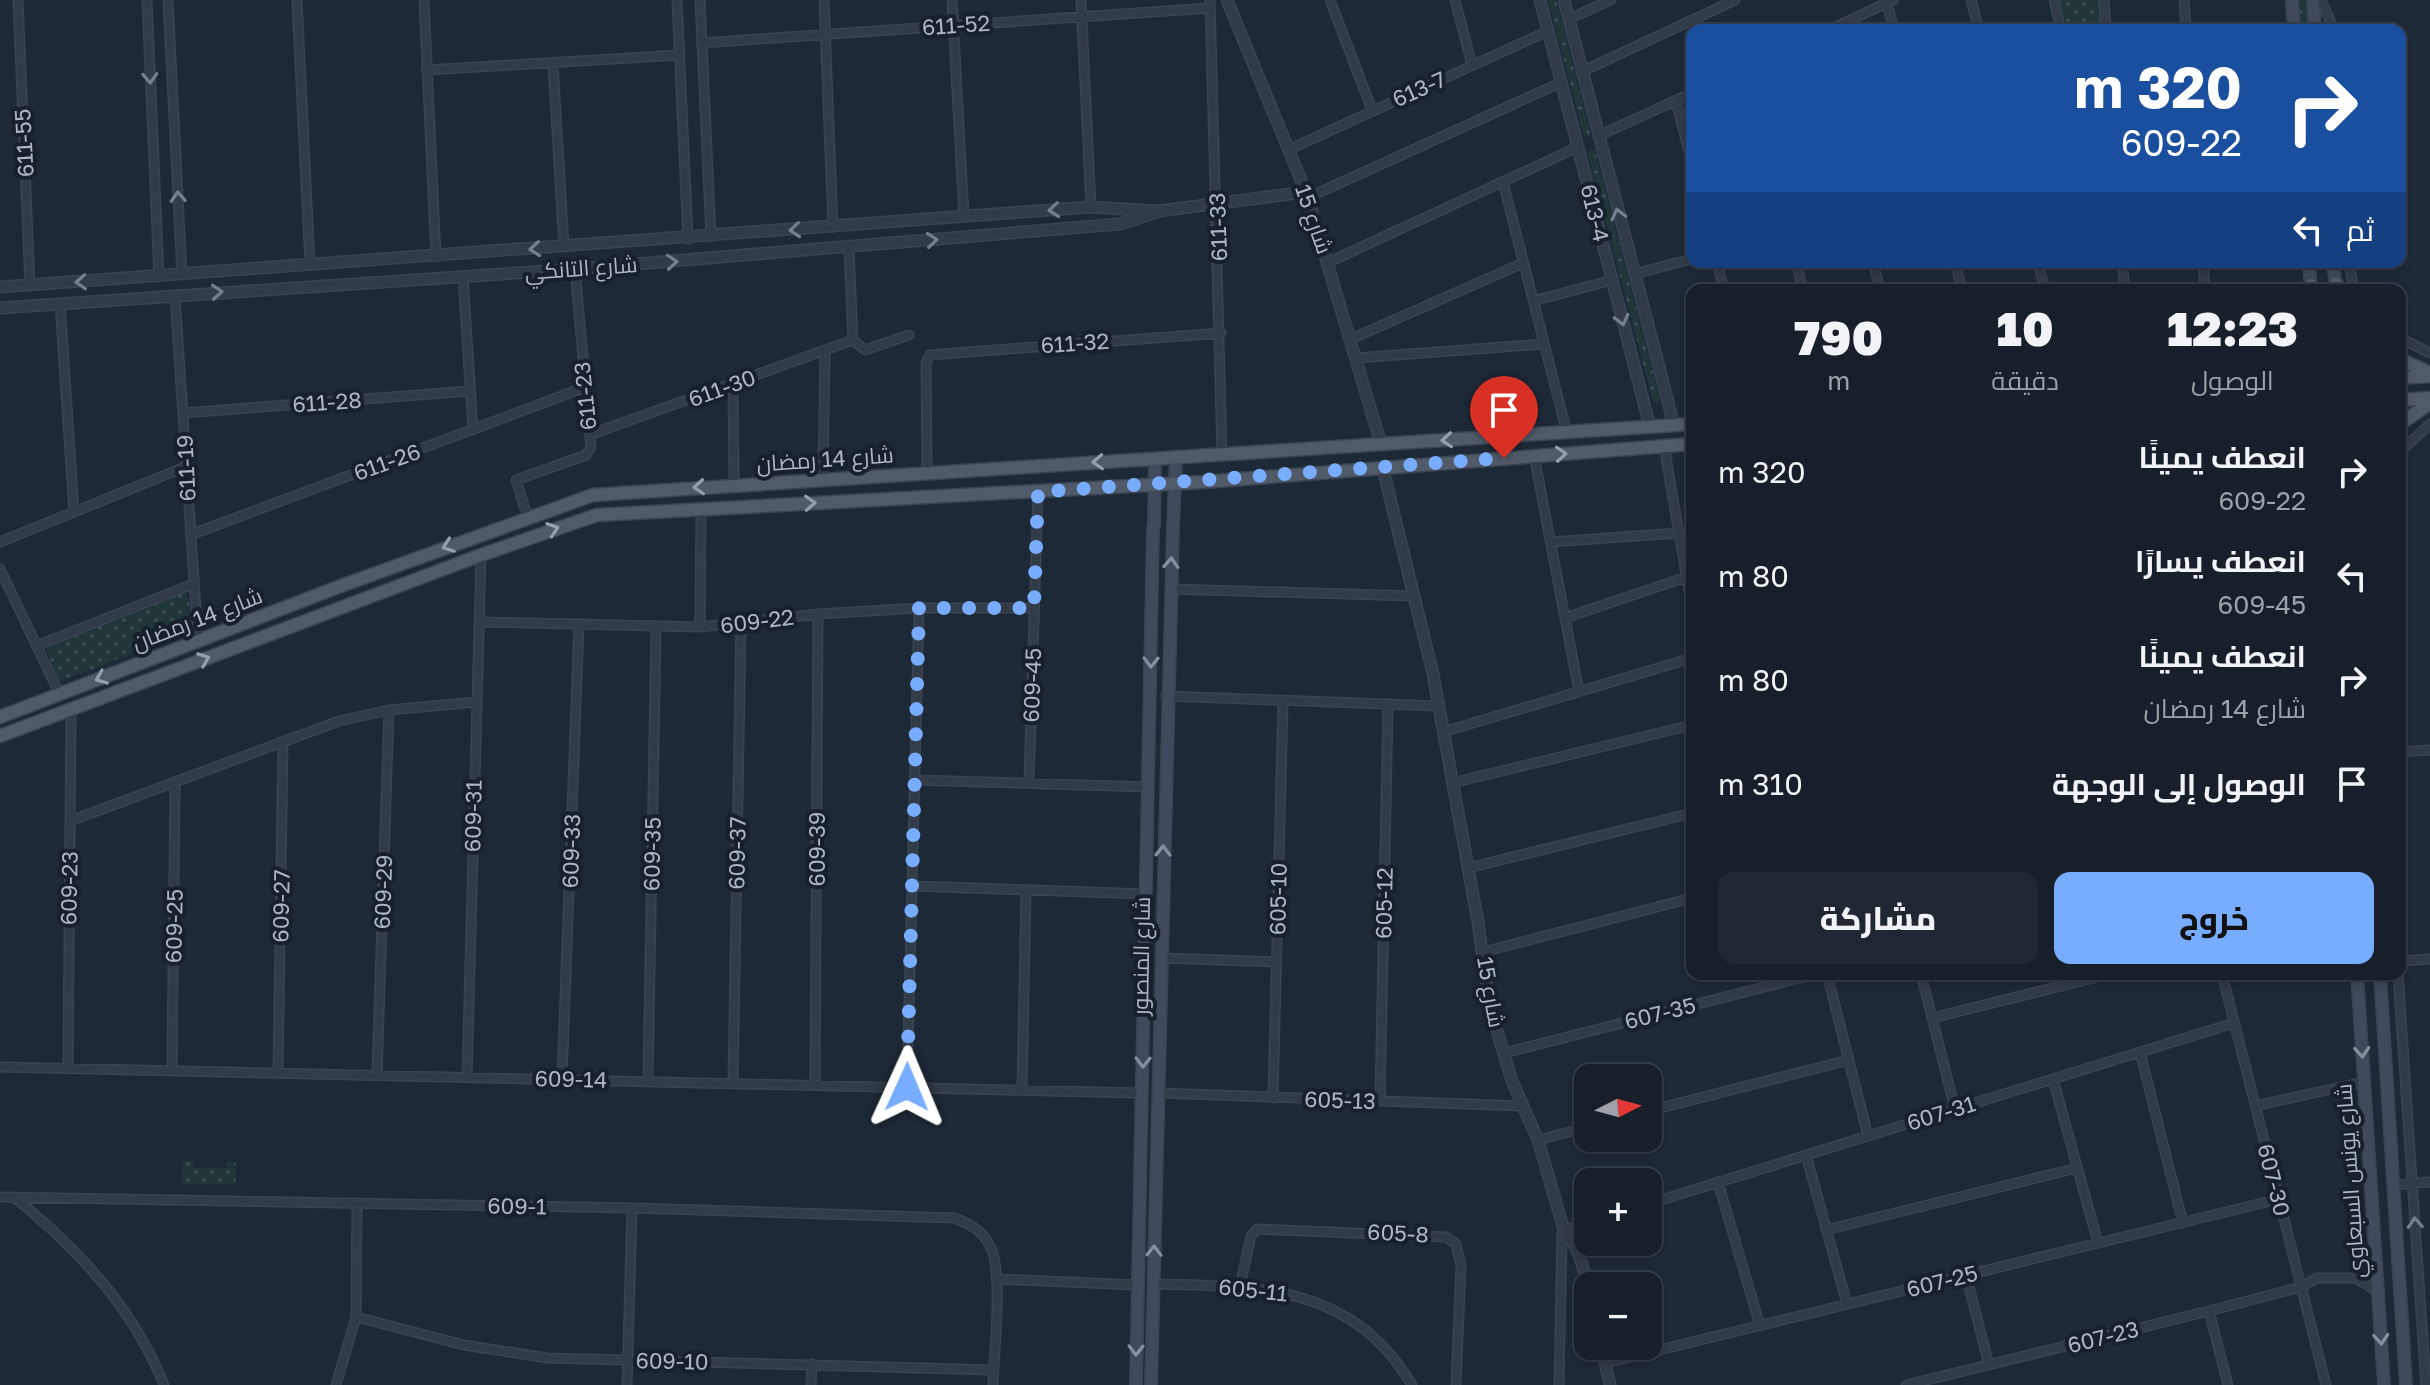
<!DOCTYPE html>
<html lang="ar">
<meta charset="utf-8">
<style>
:root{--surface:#161f2a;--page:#1f2732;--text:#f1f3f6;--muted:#9ea2a8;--line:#353d47;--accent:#78adfe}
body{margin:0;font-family:"Golos Text",Cairo,sans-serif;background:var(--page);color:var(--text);direction:rtl;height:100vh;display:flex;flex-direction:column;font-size:30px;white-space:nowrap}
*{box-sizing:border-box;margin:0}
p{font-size:26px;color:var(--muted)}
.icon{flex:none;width:44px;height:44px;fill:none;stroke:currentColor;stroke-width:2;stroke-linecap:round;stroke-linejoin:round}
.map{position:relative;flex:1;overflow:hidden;direction:ltr}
.sheet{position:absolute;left:1686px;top:284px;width:720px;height:696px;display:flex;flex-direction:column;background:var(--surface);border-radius:16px;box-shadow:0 4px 12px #0003,0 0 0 2px var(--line);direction:rtl}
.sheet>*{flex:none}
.hud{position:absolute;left:1686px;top:24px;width:720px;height:244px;border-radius:16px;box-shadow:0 4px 12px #0003,0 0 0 2px var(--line);direction:rtl;background:#1a4fa0;color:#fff;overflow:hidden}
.needle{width:52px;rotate:84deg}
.buttons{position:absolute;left:1574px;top:1064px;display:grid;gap:16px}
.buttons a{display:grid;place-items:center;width:88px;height:88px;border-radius:16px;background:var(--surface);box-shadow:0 4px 12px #0003,0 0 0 2px var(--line);font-size:40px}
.pin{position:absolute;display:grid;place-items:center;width:68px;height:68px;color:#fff;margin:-82px -34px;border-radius:50% 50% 50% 0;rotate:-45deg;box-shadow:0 0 8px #0007}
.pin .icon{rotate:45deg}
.me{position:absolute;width:88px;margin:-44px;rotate:1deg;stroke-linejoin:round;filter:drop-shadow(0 0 6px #0008)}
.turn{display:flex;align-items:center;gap:28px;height:168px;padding:0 32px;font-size:36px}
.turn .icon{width:104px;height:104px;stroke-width:2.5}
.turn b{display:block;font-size:56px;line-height:68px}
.then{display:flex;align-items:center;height:76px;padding:0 32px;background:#0003;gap:16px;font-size:30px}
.eta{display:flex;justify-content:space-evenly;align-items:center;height:136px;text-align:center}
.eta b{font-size:48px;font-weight:800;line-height:56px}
.cta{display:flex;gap:16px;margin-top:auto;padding:16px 32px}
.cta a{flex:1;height:92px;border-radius:16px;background:var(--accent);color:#111;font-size:32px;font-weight:800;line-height:92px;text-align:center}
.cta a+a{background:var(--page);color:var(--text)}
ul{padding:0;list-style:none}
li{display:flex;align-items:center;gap:24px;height:104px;padding:0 32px}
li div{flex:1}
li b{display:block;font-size:30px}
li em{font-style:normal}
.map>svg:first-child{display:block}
.green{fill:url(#green-dots)}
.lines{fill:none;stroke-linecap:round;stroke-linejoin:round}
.minor-casing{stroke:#3b4452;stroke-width:11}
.tertiary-casing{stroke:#3b4452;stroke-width:13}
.secondary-casing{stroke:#3b4452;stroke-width:14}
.primary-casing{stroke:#3b4452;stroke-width:15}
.minor{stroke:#323b48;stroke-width:8}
.tertiary{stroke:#323b48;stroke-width:10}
.secondary{stroke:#404a5c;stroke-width:11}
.primary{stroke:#505a69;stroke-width:12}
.oneway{stroke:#757f8d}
.oneway2{stroke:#959fae}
.oneway3{stroke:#8690a0}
.route{stroke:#78adfe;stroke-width:14;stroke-dasharray:0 25.2}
.labels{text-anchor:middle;stroke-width:8;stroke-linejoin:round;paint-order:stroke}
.street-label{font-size:22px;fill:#acb6c5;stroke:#18202c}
</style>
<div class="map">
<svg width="2430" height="1385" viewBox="0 0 2430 1385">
<defs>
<pattern id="green-dots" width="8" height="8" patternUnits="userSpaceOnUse" patternTransform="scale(2)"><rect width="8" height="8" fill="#203639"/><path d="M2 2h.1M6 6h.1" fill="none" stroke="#3e5154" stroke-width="1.8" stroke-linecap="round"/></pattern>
</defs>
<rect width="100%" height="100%" fill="#1e2938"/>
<path class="green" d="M1548,0h8l35,135 -7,2z
M2059,0h42l2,30h-36z
M2296,0h10l2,30h-10z
M1595,150l65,250 -3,4 -4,-3 -66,-249z
M184,593l5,6 2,32 -133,51 -12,-34z
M183,1161h10v7h33l1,-6h9v22h-54z"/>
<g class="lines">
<g class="minor-casing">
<path id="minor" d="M18,0l12,285
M147,0l12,277
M168,0l14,275
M297,0l13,265
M424,0l12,257
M677,0l11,239
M700,0l11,237
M824,0l9,227
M952,0l12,217
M1081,0l10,207
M1210,0l12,454
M1330,0l42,110
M1455,0l17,65
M1971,0l8,30
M2054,0l7,30
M2104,0l2,30
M2184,0l2,30
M2321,0l13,30
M1887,3l7,27
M1569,19l42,-19
M1829,30l64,-30
M701,43l509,-35
M553,64l11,183
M426,70l254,-15
M1581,72l154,-72
M1676,101l16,63
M1598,136l94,-43
M1290,149l258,-118
M1503,182l64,251
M1307,198l255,-116
M849,248l4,92 12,10 44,-15
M1329,262l249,-115
M1717,262l7,28
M1796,262l7,28
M1873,262l7,28
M1955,262l7,28
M2038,262l7,28
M2122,262l3,28
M2203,262l2,28
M2349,262l5,28
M1634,274l58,-15
M463,276l10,154
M175,296l23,344
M1533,301l79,-21
M60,303l14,209
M2400,338l30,15
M1351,339l172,-76
M1357,358l187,-14
M733,385l1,100
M183,413l287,-22
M589,435l264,-95
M1664,446l28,163
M2400,452l30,-28
M1534,455l45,237
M927,471l-1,-108 4,-8 291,-22
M823,478l2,-128
M528,518l-12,-38 70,-25 5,-8 -16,-178
M190,535l393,-147
M0,542l185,-75
M1551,542l127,-9
M0,569l60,126
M1170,589l244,7
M1565,618l121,-41
M481,622l219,5 118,-13 101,-6h115
M700,627l1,-118
M36,646l157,-62
M1166,696l272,10
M1443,732l249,-74
M2400,752l30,-2
M915,780l234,7
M1029,782l9,-290
M1452,783l240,-58
M70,821l269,-100 50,-11 87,-8
M1468,868l224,-55
M912,886l234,8
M1483,952l209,-54
M1161,958l115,4
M2400,961l30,-2
M1827,974l41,162
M1921,974l34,135
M2222,974l104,411
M2398,974l28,411
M1932,1018l178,-44
M2140,1052l43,171
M1504,1053l312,-79
M0,1067l1142,26
M68,1068l3,-359
M172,1069l3,-286
M278,1071l5,-330
M377,1074l12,-364
M467,1077l14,-522
M562,1078l17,-454
M2053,1079l45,164
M648,1081l8,-453
M733,1082l8,-458
M815,1085l3,-471
M907,1087l12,-479
M1022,1090l4,-199
M1159,1093l363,13
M1273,1098l10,-398
M1380,1101l8,-397
M2255,1106l109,-24
M1648,1111l201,-51
M1538,1140l50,-13
M1806,1155l41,149
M1718,1182l42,144
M2394,1185l36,-3
M0,1197l632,11 322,10c17,6 29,13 37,30 12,26 3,106 2,137
M14,1197c64,52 119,110 150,188
M1648,1204l586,-181
M1826,1230l251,-62
M1966,1275l23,90
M996,1279l141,6
M1154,1284c104,2 198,0 258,101
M1240,1286l11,-50 6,-7 189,8 10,7 5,22 -5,119
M2209,1311l19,74
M356,1317l108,28 83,13 447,12
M1606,1363l673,-164
M336,1385l20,-68 1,-114
M627,1385l5,-177
M811,1385l1,-21
M1559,1385l3,-151 2,-4 24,-7
M1906,1385l303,-74 92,-24 16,-9h38l22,13"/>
</g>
<g class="tertiary-casing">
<path id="tertiary" d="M1227,0l79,192 75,252
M1540,0l110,427
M1564,0l110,425
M0,287l1091,-80 66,4
M0,308l575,-39 545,-45 39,-13 147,-19
M1383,469l50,205 45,248 11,82 23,77 26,59 26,90c16,17 19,38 24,59
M1601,1346l9,39"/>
</g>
<g class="secondary-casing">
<path id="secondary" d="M2292,0l2,30
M2313,0l2,30
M2309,262l2,28
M2333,262l3,27
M1154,525l1,-66
M1173,526l3,-69
M2357,974l27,411
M2380,974l26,411
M1136,1385l17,-857
M1151,1385l22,-857"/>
</g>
<g class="primary-casing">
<path id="primary" d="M2336,283l3,7
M2310,290l1,-5
M2400,359l30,14
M2400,378l30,-2
M2400,400l30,-2
M2400,424l30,-21
M0,717l346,-133 247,-89 1099,-71
M0,736l481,-181 116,-40 606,-33 489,-38"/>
</g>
<use href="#minor" class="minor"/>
<use href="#tertiary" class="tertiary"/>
<use href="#secondary" class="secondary"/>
<use href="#primary" class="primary"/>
</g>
<defs><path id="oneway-chevron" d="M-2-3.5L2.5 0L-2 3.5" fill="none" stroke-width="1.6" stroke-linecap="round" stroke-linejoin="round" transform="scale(2)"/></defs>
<g class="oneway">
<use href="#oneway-chevron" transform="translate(150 78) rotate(87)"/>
<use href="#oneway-chevron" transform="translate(178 197) rotate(-93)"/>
<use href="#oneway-chevron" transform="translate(1054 210) rotate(175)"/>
<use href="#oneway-chevron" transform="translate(1618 214) rotate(-104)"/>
<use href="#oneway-chevron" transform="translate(795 230) rotate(175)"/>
<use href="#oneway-chevron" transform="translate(932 240) rotate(-5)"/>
<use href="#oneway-chevron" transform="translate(535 249) rotate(175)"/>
<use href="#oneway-chevron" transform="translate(672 262) rotate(-4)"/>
<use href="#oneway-chevron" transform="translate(81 282) rotate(177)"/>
<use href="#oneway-chevron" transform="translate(217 292) rotate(-4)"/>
<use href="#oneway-chevron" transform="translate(1622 320) rotate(76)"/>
<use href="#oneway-chevron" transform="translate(2415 1223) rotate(-94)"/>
</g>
<g class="oneway2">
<use href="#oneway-chevron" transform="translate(1447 440) rotate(176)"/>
<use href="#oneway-chevron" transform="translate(1561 454) rotate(-4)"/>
<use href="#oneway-chevron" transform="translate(1098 462) rotate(177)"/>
<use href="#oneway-chevron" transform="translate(699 487) rotate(176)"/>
<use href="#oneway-chevron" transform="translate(810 503) rotate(-3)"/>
<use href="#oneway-chevron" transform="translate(553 529) rotate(-19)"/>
<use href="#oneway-chevron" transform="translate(448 546) rotate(160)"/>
<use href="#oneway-chevron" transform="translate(204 659) rotate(-21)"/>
<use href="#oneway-chevron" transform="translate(101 678) rotate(158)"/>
</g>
<g class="oneway3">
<use href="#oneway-chevron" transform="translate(1171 563) rotate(-87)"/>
<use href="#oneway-chevron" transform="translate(1151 662) rotate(91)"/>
<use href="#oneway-chevron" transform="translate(1163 851) rotate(-89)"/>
<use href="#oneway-chevron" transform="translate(2362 1052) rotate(86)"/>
<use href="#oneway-chevron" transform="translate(1143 1062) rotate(91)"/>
<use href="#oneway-chevron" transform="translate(1154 1251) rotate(-89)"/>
<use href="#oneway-chevron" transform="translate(2381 1339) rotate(86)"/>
<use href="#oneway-chevron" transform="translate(1136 1350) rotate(91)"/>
</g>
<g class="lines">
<path class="route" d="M907,1087l12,-479h115l4,-116 466,-34"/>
</g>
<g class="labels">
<g class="street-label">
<text transform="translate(956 25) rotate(-4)" y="8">611-52</text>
<text transform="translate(1419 89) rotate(-24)" y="8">613-7</text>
<text transform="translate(24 143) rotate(-93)" y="8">611-55</text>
<text transform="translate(1595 213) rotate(76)" y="8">613-4</text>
<text transform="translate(1314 219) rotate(71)" y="8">شارع 15</text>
<text transform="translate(1218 227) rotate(-92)" y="8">611-33</text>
<text transform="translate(581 268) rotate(-4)" y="8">شارع التانكي</text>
<text transform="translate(1075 343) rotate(-4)" y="8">611-32</text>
<text transform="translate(722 388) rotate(-20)" y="8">611-30</text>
<text transform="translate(585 396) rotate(-96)" y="8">611-23</text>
<text transform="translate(327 402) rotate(-4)" y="8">611-28</text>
<text transform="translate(825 459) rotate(-4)" y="8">شارع 14 رمضان</text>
<text transform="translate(387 462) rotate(-20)" y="8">611-26</text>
<text transform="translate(186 468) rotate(-93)" y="8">611-19</text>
<text transform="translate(197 619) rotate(-21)" y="8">شارع 14 رمضان</text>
<text transform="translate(757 621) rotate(-7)" y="8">609-22</text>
<text transform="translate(1032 685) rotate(-88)" y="8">609-45</text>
<text transform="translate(473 816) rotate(-89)" y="8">609-31</text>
<text transform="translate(817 849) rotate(-90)" y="8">609-39</text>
<text transform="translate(571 851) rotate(-88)" y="8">609-33</text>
<text transform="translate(737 853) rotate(-89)" y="8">609-37</text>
<text transform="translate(652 854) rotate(-89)" y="8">609-35</text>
<text transform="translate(69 888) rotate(-89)" y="8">609-23</text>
<text transform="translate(383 892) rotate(-88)" y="8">609-29</text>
<text transform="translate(1278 899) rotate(-89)" y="8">605-10</text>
<text transform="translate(1384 903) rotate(-89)" y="8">605-12</text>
<text transform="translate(281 906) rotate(-89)" y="8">609-27</text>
<text transform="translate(174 926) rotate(-89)" y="8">609-25</text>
<text transform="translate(1141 956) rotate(-89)" y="8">شارع المنصور</text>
<text transform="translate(1491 992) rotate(80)" y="8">شارع 15</text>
<text transform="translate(1660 1013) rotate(-14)" y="8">607-35</text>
<text transform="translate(571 1079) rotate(1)" y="8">609-14</text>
<text transform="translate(1340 1100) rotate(2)" y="8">605-13</text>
<text transform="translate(1941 1113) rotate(-17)" y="8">607-31</text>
<text transform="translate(2274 1180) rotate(76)" y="8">607-30</text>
<text transform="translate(2350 1181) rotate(-94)" y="8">شارع يونس السبعاوي</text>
<text transform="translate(517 1206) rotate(1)" y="8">609-1</text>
<text transform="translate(1398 1233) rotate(3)" y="8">605-8</text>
<text transform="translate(1942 1281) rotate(-14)" y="8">607-25</text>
<text transform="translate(1253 1290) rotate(6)" y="8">605-11</text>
<text transform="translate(2103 1337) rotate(-14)" y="8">607-23</text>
<text transform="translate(672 1361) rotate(1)" y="8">609-10</text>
</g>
</g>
</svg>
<div class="buttons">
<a><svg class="needle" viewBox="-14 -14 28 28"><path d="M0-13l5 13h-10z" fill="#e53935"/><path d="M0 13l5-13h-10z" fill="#9ea2a8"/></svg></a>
<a>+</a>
<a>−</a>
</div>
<div class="pin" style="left:1504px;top:458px;background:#d93025"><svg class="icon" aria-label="arrive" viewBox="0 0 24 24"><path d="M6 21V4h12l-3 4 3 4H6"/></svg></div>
<svg class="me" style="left:907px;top:1087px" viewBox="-20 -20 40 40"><path d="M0-17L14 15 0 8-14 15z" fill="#78adfe" stroke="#fff" stroke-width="4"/></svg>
<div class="hud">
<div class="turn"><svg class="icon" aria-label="right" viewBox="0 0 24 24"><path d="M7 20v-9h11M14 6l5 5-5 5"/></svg><div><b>320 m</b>609-22</div></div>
<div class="then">ثم<svg class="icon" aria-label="left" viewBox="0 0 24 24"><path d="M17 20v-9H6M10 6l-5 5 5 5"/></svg></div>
</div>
<section class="sheet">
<div class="eta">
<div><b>12:23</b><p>الوصول</p></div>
<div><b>10</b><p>دقيقة</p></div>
<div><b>790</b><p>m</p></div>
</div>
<ul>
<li><svg class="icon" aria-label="right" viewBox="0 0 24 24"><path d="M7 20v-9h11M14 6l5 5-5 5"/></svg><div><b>انعطف يمينًا</b><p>609-22</p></div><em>320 m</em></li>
<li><svg class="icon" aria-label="left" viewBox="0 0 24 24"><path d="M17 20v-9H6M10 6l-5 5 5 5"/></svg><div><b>انعطف يسارًا</b><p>609-45</p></div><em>80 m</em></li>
<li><svg class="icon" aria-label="right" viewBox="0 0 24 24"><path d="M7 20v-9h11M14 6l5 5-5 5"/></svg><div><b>انعطف يمينًا</b><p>شارع 14 رمضان</p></div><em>80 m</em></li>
<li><svg class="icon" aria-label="arrive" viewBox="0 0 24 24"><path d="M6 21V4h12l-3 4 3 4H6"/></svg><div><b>الوصول إلى الوجهة</b></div><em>310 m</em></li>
</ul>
<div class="cta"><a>خروج</a><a>مشاركة</a></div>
</section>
</div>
